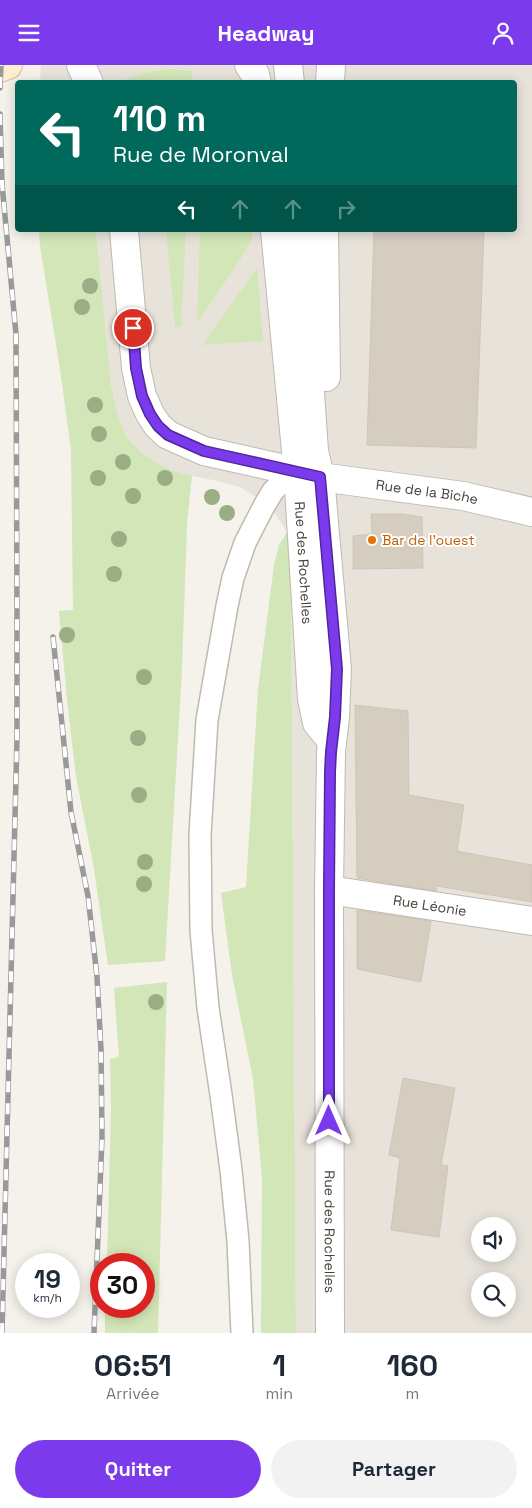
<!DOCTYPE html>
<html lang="fr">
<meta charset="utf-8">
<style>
:root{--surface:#fff;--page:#f2f2f3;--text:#1f2937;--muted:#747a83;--accent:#7c3aed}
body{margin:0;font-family:"Space Grotesk",sans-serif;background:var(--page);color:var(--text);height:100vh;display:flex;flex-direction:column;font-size:19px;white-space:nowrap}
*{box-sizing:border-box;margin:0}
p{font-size:16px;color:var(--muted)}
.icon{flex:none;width:28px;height:28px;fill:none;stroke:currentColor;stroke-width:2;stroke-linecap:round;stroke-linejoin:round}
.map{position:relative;height:1268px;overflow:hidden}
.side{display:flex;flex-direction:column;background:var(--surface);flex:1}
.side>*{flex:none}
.hud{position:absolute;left:15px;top:15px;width:502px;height:152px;border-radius:5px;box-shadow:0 2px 12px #0003;background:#00695c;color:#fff;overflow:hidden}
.tools{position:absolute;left:471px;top:1152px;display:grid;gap:10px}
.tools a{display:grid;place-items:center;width:45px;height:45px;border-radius:50%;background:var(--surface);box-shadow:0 2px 12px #0003;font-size:25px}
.speed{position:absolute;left:15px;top:1188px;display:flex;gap:10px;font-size:25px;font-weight:700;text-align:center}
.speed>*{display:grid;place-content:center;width:65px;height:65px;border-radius:50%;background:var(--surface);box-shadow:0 2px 12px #0003;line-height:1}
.speed small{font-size:12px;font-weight:400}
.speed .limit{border:8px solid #d22;background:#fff;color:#111}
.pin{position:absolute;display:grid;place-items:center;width:42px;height:42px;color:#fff;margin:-21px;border:2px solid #fff;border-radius:50%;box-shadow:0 1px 5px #0007}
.me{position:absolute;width:55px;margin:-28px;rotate:0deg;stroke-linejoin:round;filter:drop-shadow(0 0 4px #0008)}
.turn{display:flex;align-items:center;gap:18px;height:105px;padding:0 15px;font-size:22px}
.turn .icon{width:65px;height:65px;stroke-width:2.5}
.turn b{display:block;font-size:35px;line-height:42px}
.lanes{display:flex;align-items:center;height:48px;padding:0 15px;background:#0003;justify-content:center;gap:25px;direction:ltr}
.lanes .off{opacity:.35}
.eta{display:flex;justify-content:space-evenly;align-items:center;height:85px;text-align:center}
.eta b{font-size:30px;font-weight:800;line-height:35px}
.cta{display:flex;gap:10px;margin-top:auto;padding:10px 15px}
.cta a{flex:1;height:58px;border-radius:30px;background:var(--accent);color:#fff;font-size:20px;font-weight:800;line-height:58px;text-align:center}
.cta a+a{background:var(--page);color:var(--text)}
header{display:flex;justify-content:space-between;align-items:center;height:65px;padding:0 15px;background:var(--accent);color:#fff;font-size:22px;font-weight:800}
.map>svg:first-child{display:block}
.residential{fill:#e8e3da;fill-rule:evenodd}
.green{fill:#d3e6b7}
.building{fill:#d6cdc1;stroke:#d0c4b5}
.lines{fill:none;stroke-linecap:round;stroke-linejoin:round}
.lane-casing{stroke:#c0b9ae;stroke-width:24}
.street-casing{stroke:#c0b9ae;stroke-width:30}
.secondary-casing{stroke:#d2c19d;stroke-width:30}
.lane{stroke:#fff;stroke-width:21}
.street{stroke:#fff;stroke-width:28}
.secondary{stroke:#fceece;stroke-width:28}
.rail-casing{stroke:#999;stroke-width:5.5}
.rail{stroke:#fff;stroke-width:4;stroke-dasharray:11;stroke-linecap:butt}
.tree{fill:#99ae84}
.route-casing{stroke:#51269a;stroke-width:12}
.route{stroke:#7c3aed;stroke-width:9}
.food-dot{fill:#e8710a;stroke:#fff;stroke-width:2}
.labels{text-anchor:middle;stroke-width:4;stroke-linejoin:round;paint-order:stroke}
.street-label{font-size:14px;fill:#494239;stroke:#fff}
.food-label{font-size:14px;fill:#c56008;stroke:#fff;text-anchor:start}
</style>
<header><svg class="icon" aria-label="menu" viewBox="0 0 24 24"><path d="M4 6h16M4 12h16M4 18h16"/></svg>Headway<svg class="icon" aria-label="person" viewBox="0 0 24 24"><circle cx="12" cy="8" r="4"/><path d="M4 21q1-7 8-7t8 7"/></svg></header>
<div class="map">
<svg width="532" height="1268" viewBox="0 0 532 1268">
<rect width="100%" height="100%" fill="#f5f1eb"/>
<path class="residential" d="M41,0h491v1268h-236l-5,-784 -4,-17 -12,-18 -14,-14 -21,-13 -22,-6 -26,-5 -21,-6 -14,-7 -16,-11 -15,-16 -9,-24 -6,-29 -15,-153h419v-147h-475zM480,1161h28v28h-28zM480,1216h28v28h-28z"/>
<path class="green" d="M170,4l22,2v11h-70c14,-8 31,-11 48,-13z
M39,165h57l15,154 6,28 9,24 15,16 16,11 14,7 21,6 -5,48 -5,145 -17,292 -57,4 -15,-102 -17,-86 -9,-77 -8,-89 14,-1 -2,-160 -11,-81 -20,-123z
M166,165h20l-5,97h-6z
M200,165h51l1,9 -12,21 -43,63z
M257,203l6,73 -61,4z
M287,467l4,17v26l5,758h-35l1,-155 -9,-99 -21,-104 -11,-82 25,-6 12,-198 16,-124 5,-20z
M167,917l-9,351h-53v-27h39v-42h-37l4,-156 -1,-49 9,-2 -5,-69z"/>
<path class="building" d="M374,165h110l-8,218 -109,-3z
M371,449h31l20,3 1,51 -70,1v-33l19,-2z
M355,640l53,6 1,84 55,10 -7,46 75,14v37l-95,-16 -1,5 -79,-13z
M357,845l74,11 -10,61 -64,-13z
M403,1013l52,10 -14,77 7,1 -9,71 -48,-7 9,-72 -11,-3z"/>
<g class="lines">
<g class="lane-casing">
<path id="lane" d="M242,1268l-4,-92 -7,-71 -10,-75 -13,-87 -7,-78 -1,-95 7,-115 20,-114 6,-28 12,-35 19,-37 9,-15 11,-11 14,-8"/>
</g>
<g class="street-casing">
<g id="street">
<path d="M81,0l8,18"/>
<path d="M249,0l6,9 2,9"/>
<path d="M288,0l2,18"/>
<path d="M330,18l1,-18"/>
<path id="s1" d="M124,165l12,138 6,28 8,18 8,12 10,9 36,16 116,26 143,19 69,16"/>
<path id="s2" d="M275,165l23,242 14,227 5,24 15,18"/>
<path id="s3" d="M299,165l15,221 6,26 17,192 -2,48 -4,35 -2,138 1,443"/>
<path d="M324,165l2,147"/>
<path id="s4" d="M329,825l203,31"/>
</g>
</g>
<g class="secondary-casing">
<path id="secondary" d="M0,3l8,-3"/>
</g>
<use href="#lane" class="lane"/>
<use href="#street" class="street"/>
<use href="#secondary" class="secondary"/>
<g class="rail-casing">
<path id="rail" d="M0,23l1,-23
M0,49l2,70 14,150 1,278v126l-15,595
M53,572l18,175 17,84 9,81 4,73 1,88 -8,195"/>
</g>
<use href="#rail" class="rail"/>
</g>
<g class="tree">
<circle cx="90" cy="221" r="8"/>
<circle cx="82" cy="242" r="8"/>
<circle cx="95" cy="340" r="8"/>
<circle cx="99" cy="369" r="8"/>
<circle cx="123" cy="397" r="8"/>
<circle cx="98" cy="413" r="8"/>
<circle cx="165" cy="413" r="8"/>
<circle cx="133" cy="431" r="8"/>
<circle cx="212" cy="432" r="8"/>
<circle cx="227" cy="448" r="8"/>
<circle cx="119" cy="474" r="8"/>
<circle cx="114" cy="509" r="8"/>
<circle cx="67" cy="570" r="8"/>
<circle cx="144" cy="612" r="8"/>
<circle cx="138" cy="673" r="8"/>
<circle cx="139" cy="730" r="8"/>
<circle cx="145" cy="797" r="8"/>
<circle cx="144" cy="819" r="8"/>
<circle cx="156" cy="937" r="8"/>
</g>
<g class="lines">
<g class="route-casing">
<path id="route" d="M133,263l3,40 6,28 8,18 8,12 10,9 36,16 116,26 17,192 -2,48 -4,35 -1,20 -1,118v231"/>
</g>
<use href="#route" class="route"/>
</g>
<circle class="food-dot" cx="372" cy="475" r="5"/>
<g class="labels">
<g class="street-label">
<text dy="5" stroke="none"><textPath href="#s1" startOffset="481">Rue de la Biche</textPath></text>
<text dy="5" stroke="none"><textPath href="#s2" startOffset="334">Rue des Rochelles</textPath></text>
<text dy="5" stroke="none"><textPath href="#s4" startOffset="102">Rue Léonie</textPath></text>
<text dy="5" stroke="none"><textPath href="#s3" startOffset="1004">Rue des Rochelles</textPath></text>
</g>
<g class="food-label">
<text x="382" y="480">Bar de l'ouest</text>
</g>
</g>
</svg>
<div class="tools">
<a><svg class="icon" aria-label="sound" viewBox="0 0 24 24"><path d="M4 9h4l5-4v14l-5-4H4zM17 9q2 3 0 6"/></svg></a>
<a><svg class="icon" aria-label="search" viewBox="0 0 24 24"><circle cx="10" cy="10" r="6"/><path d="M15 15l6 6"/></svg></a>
</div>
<div class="speed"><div>19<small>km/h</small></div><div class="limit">30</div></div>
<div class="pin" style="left:133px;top:263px;background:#d93025"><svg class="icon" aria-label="arrive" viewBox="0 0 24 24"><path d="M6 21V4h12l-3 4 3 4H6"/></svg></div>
<svg class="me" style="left:329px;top:1056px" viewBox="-20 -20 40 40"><path d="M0-17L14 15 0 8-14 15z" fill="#7c3aed" stroke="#fff" stroke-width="4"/></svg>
<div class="hud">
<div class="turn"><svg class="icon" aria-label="left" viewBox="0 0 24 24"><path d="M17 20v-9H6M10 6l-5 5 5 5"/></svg><div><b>110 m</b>Rue de Moronval</div></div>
<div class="lanes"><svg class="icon" aria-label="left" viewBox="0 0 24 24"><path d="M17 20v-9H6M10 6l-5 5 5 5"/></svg><svg class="icon off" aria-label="ahead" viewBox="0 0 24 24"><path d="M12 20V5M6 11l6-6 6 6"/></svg><svg class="icon off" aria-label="ahead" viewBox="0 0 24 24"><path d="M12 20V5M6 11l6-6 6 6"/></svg><svg class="icon off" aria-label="right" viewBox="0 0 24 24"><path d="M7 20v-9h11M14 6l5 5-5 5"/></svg></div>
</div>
</div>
<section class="side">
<div class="eta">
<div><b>06:51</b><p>Arrivée</p></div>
<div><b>1</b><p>min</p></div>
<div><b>160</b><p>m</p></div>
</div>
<div class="cta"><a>Quitter</a><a>Partager</a></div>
</section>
